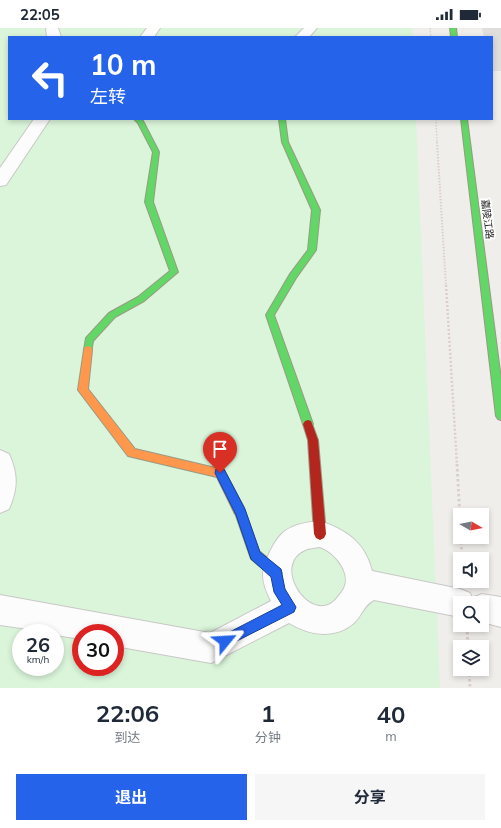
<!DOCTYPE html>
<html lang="zh">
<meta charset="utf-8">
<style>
:root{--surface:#fff;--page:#f6f6f7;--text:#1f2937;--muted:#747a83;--accent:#2563eb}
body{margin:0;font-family:Mulish,"Noto Sans SC",sans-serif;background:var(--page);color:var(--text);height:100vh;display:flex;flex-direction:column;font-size:15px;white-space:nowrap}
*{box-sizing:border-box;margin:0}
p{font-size:13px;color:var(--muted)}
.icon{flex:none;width:22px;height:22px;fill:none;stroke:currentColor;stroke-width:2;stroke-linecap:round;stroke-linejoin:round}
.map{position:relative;height:660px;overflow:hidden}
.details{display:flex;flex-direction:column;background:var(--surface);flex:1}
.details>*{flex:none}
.top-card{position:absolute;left:8px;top:8px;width:485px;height:84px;border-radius:0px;box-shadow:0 2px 6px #0003;background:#2563eb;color:#fff;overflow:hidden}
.needle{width:26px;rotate:99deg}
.tools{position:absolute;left:453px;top:480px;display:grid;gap:8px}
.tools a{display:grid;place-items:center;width:36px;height:36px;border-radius:0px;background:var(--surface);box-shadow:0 2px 6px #0003;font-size:20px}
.speed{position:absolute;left:12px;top:596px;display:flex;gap:8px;font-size:20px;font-weight:700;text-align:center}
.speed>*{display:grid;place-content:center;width:52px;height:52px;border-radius:50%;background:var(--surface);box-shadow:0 2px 6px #0003;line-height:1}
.speed small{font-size:10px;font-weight:400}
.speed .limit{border:6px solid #d22;background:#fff;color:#111}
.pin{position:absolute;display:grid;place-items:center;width:34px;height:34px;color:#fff;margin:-41px -17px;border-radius:50% 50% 50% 0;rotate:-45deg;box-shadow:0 0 4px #0007}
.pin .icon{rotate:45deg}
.me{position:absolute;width:44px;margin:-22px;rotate:63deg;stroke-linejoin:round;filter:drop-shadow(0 0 3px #0008)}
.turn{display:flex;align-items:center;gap:14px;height:84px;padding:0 16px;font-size:18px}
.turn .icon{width:52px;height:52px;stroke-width:2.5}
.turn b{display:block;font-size:28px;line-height:34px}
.eta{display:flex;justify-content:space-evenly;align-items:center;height:68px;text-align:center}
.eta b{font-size:24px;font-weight:700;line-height:28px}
.cta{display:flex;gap:8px;margin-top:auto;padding:8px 16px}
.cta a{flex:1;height:46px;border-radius:0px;background:var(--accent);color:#fff;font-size:16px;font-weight:700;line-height:46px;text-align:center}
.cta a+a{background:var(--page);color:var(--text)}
.status{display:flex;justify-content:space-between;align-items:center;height:28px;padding:0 20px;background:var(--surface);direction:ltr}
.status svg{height:11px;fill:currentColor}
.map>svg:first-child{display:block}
.residential{fill:#dfdedc}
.park{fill:#daf5da;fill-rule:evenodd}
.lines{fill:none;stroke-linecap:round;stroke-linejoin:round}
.street-casing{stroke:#c9c8c7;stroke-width:2}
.fast-casing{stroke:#999a82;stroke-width:2}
.slow-casing{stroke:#999a82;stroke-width:2}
.jam-casing{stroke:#999a82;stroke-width:2}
.path-far3{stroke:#dccecd;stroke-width:1.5;stroke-dasharray:1.5 1.5;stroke-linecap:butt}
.path-far2{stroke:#dccecd;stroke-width:2;stroke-dasharray:1.5 1.5;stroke-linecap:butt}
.path-far1{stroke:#dccecd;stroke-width:2.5;stroke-dasharray:2 2;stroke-linecap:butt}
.path{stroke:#dccecd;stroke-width:3;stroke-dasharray:2.5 2.5;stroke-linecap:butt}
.street{fill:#fdfcfc;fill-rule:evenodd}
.fast{fill:#63d668;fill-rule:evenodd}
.slow{fill:#ff974d;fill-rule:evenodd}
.jam{fill:#b3261e;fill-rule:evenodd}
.route{fill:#2563eb;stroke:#184099}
.labels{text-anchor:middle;stroke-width:3.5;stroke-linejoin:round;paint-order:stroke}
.street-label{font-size:10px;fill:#222;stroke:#fff}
</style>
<div class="status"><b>22:05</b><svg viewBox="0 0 49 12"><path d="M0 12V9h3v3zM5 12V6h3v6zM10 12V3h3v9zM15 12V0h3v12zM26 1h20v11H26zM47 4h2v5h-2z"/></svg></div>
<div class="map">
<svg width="501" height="660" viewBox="0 0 501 660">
<rect width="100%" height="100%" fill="#f0eeeb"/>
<path class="residential" d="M482,0h19v43h-9v-34h-8z"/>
<path class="park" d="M0,0h412l1,9h-404v82h407l24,569h-440zM21,605h34v34h-34zM81,605h34v34h-34z"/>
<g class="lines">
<g class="street-casing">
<path id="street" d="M46,0h12l3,9h-14z
M147,0h13l-6,9h-14z
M304,0h13l-8,9h-14z
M34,91h16l-44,66 -6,1v-18z
M0,422l9,4c9,20 9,34 0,55l-9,4z
M320,493c26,9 45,21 52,50l88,18 10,4 2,5 10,-4 19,3v30l-19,-5v-19h-22v14l-86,-17c-11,6 -11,14 -20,23 -20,17 -45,12 -65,0l-78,40 -96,-17v-13h-34v6l-26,-4v-2l-55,-8v-30l210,38 61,-32c-4,-8 -8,-17 -8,-26 0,-12 12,-37 22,-44 10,-7 23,-9 35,-10zM320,519c16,6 35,29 21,46 -3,3 -5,7 -8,9 -25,20 -62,-37 -28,-52 4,-2 10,-2 15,-3z"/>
</g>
<g class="fast-casing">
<path id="fast" d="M450,0h6l1,9h-6z
M134,91h7l2,2 16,31 -6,50 25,70 -34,29 -29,16 -22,24 -2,12h-6l-1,-3 2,-12 23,-25 29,-16 32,-26 -25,-69 8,-50 -15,-29z
M279,91h6l3,23 32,68 -4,40 -20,28 -22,37 39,109 -2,3 -3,1 -3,-1 -2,-3 -37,-109 24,-41 18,-24 4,-40 -30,-68z
M461,91h6l34,260v41l-3,-1 -2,-3z
M239,477l4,1 16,45 22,18 2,4 -2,4 -4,2 -4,-2 -22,-18 -17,-49 1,-4z"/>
</g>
<g class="slow-casing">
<path id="slow" d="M88,318l3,1 1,3 -4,39 47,60 89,21 19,36 1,4 -1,4 -4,1 -4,-1 -18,-37 -89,-21 -50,-66 6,-40 1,-3z"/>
</g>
<g class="jam-casing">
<path id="jam" d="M308,392l3,1 7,19 8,94 -2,4 -4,2 -4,-2 -2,-4 -6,-94 -5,-16 2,-3z"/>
</g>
<path class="path-far3" d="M430,0l1,9
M436,91l1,24"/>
<path class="path-far2" d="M437,114l9,144"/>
<path class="path-far1" d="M446,257l11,180"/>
<path class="path" d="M457,436l3,54
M461,509l1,22
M467,599l1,20
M469,641l1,19"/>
<use href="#street" class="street"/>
<use href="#fast" class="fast"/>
<use href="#slow" class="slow"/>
<use href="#jam" class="jam"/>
</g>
<path class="route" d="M220,440l4,1 21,40 15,43 21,17 4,20 11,18 -2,5 -69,35 -5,-2 -2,-4 2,-4 62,-32 -8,-13 -3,-15 -20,-18 -15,-44 -21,-42 1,-4z"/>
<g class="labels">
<g class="street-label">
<text transform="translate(488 191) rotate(83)" y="4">嘉陵江路</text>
</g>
</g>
</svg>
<div class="tools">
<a><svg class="needle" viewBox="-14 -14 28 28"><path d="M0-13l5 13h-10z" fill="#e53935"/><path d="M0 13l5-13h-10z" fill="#747a83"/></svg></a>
<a><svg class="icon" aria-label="sound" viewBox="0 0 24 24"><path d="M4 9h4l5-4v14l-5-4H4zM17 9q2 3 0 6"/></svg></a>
<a><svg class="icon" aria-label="search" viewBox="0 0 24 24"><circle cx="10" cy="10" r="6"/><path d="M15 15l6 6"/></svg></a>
<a><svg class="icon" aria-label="layers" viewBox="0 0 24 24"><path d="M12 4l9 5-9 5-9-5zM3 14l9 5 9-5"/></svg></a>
</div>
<div class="speed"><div>26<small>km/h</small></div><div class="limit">30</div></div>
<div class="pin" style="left:220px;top:445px;background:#d93025"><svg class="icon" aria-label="arrive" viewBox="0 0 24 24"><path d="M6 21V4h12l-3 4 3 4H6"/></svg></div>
<svg class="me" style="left:225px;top:613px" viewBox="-20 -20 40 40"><path d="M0-17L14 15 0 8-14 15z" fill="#2563eb" stroke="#fff" stroke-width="4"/></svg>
<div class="top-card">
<div class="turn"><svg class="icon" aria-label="left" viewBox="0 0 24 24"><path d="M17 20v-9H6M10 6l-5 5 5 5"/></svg><div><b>10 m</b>左转</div></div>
</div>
</div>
<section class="details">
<div class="eta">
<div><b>22:06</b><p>到达</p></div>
<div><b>1</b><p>分钟</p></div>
<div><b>40</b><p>m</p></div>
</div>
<div class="cta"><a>退出</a><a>分享</a></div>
</section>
